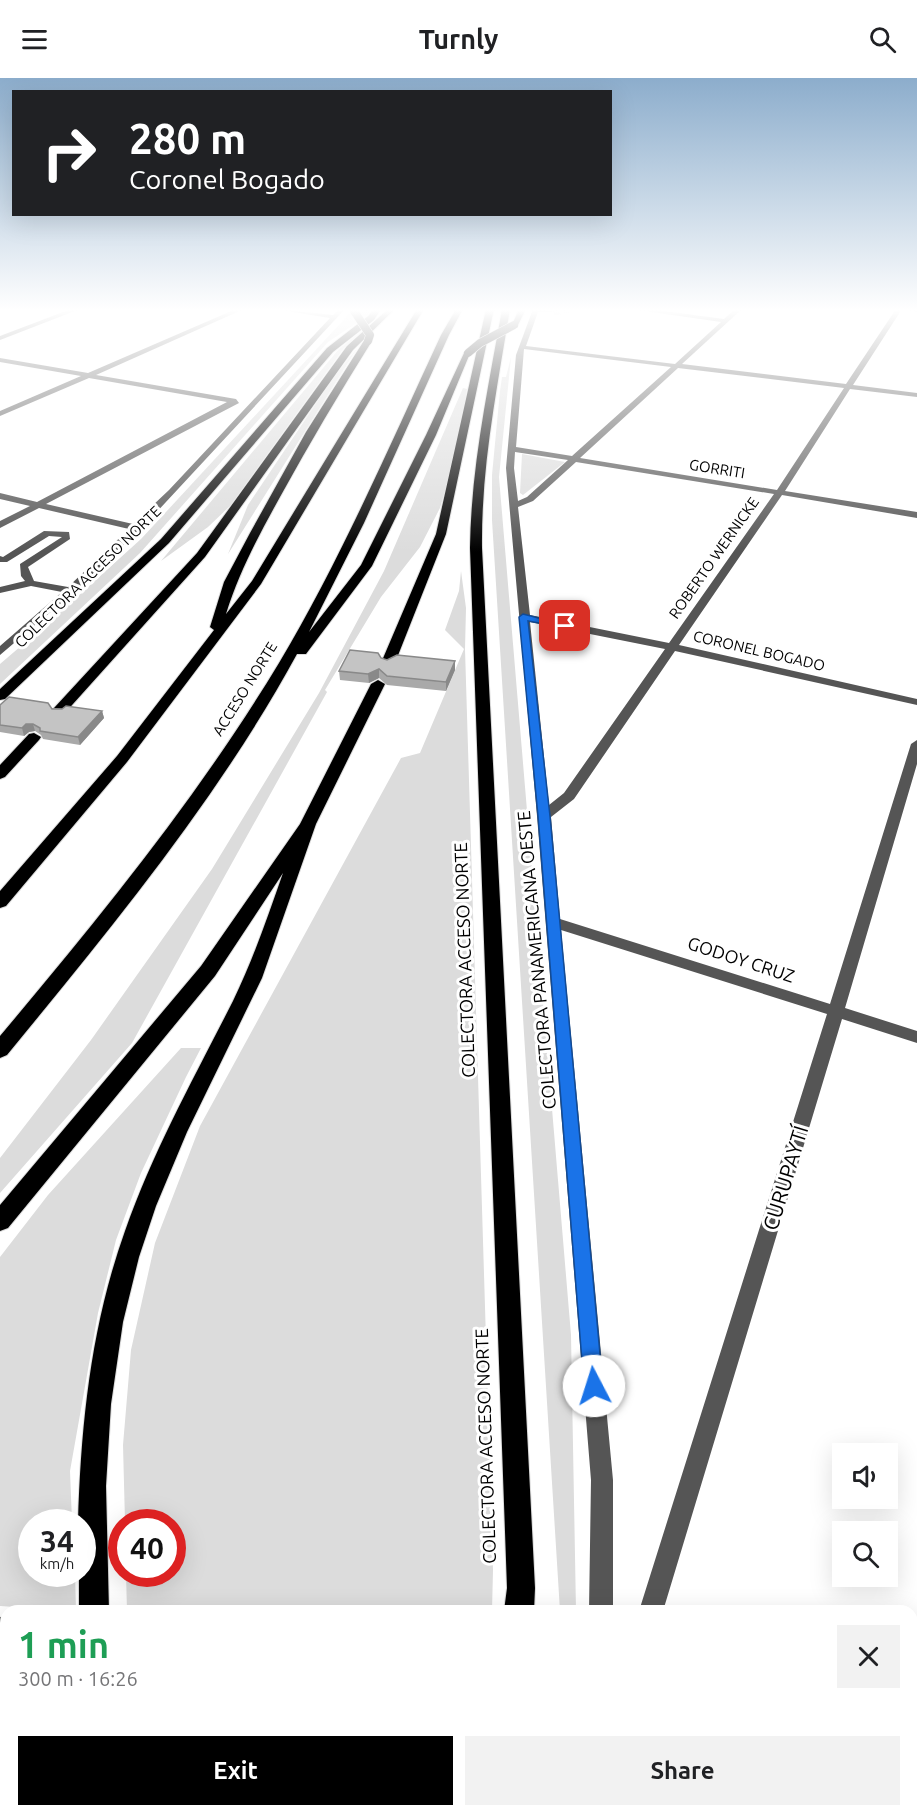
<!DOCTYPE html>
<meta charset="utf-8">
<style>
:root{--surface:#fff;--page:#f2f2f2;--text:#202124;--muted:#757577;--accent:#000}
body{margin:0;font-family:Ubuntu,sans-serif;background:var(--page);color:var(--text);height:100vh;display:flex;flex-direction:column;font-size:22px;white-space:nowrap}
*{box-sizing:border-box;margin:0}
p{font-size:20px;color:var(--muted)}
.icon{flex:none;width:33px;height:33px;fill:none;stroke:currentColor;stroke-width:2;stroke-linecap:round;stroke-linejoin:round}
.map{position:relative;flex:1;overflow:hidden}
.details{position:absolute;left:0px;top:1527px;width:918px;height:212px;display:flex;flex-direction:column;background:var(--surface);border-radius:18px 18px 0 0;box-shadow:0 6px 24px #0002}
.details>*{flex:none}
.top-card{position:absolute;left:12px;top:12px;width:600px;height:126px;border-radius:0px;box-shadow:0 6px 24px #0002;background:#202124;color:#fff;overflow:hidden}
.controls{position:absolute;left:832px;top:1365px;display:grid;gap:12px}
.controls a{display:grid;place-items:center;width:66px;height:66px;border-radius:0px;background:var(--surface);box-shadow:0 6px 24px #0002;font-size:30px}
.speed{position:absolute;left:18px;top:1431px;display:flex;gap:12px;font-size:30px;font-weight:700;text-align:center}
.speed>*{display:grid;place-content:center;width:78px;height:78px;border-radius:50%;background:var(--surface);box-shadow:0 6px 24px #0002;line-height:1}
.speed small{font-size:15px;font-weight:400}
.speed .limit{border:9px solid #d22;background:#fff;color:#111}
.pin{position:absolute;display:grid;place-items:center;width:51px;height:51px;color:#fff;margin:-26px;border-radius:12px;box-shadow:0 3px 9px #0006}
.me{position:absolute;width:66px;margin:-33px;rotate:355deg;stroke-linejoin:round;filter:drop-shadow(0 0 4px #0008)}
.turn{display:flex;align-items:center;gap:21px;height:126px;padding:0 18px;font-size:27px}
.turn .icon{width:78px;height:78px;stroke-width:2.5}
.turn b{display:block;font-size:42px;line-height:51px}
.round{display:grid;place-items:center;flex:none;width:63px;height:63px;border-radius:0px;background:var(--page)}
.headline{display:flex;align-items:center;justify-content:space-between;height:102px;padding:0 18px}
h1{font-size:36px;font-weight:600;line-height:45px;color:#1e9e55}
.button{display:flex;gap:12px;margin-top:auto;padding:12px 18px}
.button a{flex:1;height:69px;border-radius:0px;background:var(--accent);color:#fff;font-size:24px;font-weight:600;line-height:69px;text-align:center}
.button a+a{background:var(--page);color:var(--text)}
header{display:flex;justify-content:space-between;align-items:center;height:78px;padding:0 18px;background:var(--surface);font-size:27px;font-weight:600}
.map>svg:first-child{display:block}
.green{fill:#dcdcdc}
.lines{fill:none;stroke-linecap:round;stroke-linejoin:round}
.minor-tunnel{stroke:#d9d9d9;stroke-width:7;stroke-dasharray:7 3;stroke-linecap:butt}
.highway-casing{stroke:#dbdbdb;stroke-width:2}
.path{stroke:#777;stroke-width:6;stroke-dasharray:2 4.5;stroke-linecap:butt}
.minor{fill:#555;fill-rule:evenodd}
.highway{fill:#000;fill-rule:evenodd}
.highway-bridge-casing{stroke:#dbdbdb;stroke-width:9;stroke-linecap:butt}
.highway-bridge{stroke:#000;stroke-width:8}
.wall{fill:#a9a9a9}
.shaded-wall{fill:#898989}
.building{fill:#c4c4c4;stroke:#898989;stroke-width:1.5}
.route{fill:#1a73e8;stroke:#114b97;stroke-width:1.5}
.labels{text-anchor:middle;stroke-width:6;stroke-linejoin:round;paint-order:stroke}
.far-street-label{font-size:15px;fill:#000;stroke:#fff}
.street-label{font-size:18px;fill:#000;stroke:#fff}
.near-street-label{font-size:21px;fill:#000;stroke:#fff}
</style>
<header><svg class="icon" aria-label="menu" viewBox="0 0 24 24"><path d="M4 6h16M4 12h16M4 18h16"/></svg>Turnly<svg class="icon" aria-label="search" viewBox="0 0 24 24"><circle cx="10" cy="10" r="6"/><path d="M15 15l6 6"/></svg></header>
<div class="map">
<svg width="917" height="1738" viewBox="0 0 917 1738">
<rect width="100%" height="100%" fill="#fff"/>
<path class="green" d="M363,231h10l-6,7 -39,26 -188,211 -140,131v-20l56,-48 85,-77 208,-225z
M383,236l-39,34 -114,158 -22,21 -47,34 178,-212z
M358,269l-130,207 20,-49 87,-130z
M511,279l-12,120 72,858 5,276h-16l-68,-1091v-45l8,-84 2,-14h4z
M463,310l4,1 -6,47 -21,72 -20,39 -39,50 -56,93 2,2 -195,351 -132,150v-35l91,-118 121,-171 107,-176 65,-122z
M522,376l43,8 -42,33 -3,-2z
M461,493l5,37 -1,41 28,921 -1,41h-365l-1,-37h46v-52h-47l-2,-77 8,-95 24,-107 45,-117 201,-368 19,-5 44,-104 -19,-19 14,-39z
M181,970h20l-15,29 -45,96 -25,67 -18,73 -28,158 2,51h-40v52h43l1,37 -76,-5v-349l48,-62z
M144,1733v-1l320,1 -2,5h-317z"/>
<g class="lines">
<path class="minor-tunnel" d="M553,234l16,-3"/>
<g class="highway-casing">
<path id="highway" d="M374,231h7l-7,11 -41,32 -164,191 -164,156 -5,1v-11l161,-150 166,-191 41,-32z
M388,231h7l-42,41 -148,207 -141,157h-10l-2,-3 2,-3 143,-155 150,-207z
M417,231h7l-163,275 -134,178 -121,144 -6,2v-17l117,-135 97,-126 -4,-3 14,-45 26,-49 56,-101 59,-93 7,2c-32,51 -63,103 -92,156 -21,38 -41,75 -54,117l26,-33z
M456,231h7l-14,26 -85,188 -55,109 52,-67 65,-130 38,-82 7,-2 -35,84 -64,131 -66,88h-9c-79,145 -186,274 -290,401l-7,3v-22c100,-119 198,-239 279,-373 62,-104 111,-218 162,-328z
M486,231h8l-48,225 -51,129 -7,4 -5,-1 -2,-3 55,-129z
M502,231h8c-13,80 -29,158 -28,239l53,1040 -1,23h-30l3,-23 -37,-1040c1,-81 18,-159 32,-239z
M519,231h7l-9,18h-6z
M378,602l7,4 -69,140 -54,154 -75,154 -31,74 -17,51 -16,65 -12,82 -5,82 3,125h-30v-37h3v-52h-4c3,-99 13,-196 47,-291 29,-82 69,-153 108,-230 20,-41 35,-85 50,-128l-68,103 -207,252 -8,3v-26l201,-239 99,-142 71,-140z
M34,655l7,4 -2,3 -34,37 -5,2v-14l29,-31z
M93,1732h32v6h-32z
M481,1732h32l-1,6h-32z"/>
</g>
<path class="path" d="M0,1542l6,-1"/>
<path class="minor" d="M71,231h9l-80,31v-4z
M236,231h8l-148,66 140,24 3,4 -193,101 87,20 36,-34 161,-172 -55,-9 58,6 6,-6h6l-205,221 -66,62 -74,63v-9l62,-54 -31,-6 -31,7v-6l25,-6 -4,-5 -1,-12 42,-27 -13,-1 -42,26h-7v-6l3,1 41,-26 25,1 1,7 -42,28 6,14 34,6 61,-58 -90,-21 -39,20v-7l30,-15 -30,-7v-6l37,9 190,-100 -138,-24 -89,38v-5l81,-35 -81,-14v-4l88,15z
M533,231l23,3h-18l-12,34 149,18 46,-42 -90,-13h18l75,10 11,-10h7l-60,55 164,20 50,-75h6l-49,76 64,8v4l-67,-8 -65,102 132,21v6l-135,-23 -103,150 238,54v6l-242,-54 -101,148 -23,18 9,102 270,85 81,-260 6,-4v24l-72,244 72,23v12l-75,-24 -179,592h-24l188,-597 -266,-84 52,550v131h-24l2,-131 -54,-664 -31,-348 10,-113zM524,271l147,18 -99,89 -56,-9zM678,290l166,20 -67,102 -197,-32zM515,374l53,8 -41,37 -9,4 -4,-33zM576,384l198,32 -105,149 -139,-28 -12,-108 15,-6zM530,544l135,27 -101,144 -15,12z
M904,231h13v3z
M559,1732h27l-1,6h-28z
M833,1732h34l3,6h-35z"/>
<use href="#highway" class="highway"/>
<g class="highway-bridge-casing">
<path id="highway-bridge" d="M354,233l16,24 -2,6
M468,275l12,-10 34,-18"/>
</g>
<use href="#highway-bridge" class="highway-bridge"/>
</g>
<path class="wall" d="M387,582l68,10 -9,21 -59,-6 -8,-7 -10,5 -29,-3 -1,-9z
M0,627l102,6 2,7 -24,27 -37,-6 -2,-4 -6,-4 -6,1 -5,4 -24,-4z"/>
<path class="shaded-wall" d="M455,583v9l-9,21v-9z
M379,591v9l-10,5 -1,-9z
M102,633l2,7 -24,27 -2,-8z
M26,646h7l2,7 -6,1 -5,4 -2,-8z"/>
<path class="building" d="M350,572l28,3 3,5 6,2 10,-5 58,6 -9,21 -59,-6 -8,-7 -11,5 -29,-3z
M9,619l39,6 4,6h10l4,-3 36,5 -24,26 -38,-6v-3l-7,-4h-7l-4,4 -22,-3v-20z"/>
<linearGradient id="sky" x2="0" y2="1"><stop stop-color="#8cadcc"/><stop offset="0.49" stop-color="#fff"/><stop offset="1" stop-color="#fff" stop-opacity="0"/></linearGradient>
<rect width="917" height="474" fill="url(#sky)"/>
<path class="route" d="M523,536l47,12 -5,2 -37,-7 22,195 53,570 -3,6 -6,3 -7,-3 -3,-6 -46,-570 -19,-199z"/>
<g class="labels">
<g class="far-street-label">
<text transform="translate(717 391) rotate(9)" y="5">GORRITI</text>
<text transform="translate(714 480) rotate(-55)" y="5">ROBERTO WERNICKE</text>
<text transform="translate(88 499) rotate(-44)" y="5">COLECTORA ACCESO NORTE</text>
<text transform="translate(759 573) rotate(13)" y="5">CORONEL BOGADO</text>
<text transform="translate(245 611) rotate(-58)" y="5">ACCESO NORTE</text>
</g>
<g class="street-label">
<text transform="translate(465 882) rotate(-92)" y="6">COLECTORA ACCESO NORTE</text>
<text transform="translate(537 882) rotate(-95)" y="6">COLECTORA PANAMERICANA OESTE</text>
<text transform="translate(741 882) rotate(18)" y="6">GODOY CRUZ</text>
<text transform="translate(486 1368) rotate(-92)" y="6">COLECTORA ACCESO NORTE</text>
</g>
<g class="near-street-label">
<text transform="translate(786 1100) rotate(-73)" y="7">CURUPAYTÍ</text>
</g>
</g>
</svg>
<div class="controls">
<a><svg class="icon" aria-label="sound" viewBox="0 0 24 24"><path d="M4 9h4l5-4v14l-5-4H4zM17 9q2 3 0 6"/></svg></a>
<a><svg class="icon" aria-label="search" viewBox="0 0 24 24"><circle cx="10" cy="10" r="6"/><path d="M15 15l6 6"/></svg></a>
</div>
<div class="speed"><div>34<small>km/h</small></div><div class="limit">40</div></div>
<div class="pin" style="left:565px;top:548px;background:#d93025"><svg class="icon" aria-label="arrive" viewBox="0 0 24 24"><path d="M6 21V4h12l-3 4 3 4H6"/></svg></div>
<svg class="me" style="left:594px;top:1308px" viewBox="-20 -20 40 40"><circle r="19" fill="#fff"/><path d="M0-13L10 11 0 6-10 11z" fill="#1a73e8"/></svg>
<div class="top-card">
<div class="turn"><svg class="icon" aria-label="right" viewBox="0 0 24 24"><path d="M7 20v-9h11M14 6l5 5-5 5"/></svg><div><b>280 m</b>Coronel Bogado</div></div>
</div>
<section class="details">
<div class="headline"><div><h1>1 min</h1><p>300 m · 16:26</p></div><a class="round"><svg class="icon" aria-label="close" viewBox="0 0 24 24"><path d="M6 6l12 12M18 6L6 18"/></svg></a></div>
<div class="button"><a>Exit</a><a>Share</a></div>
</section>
</div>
